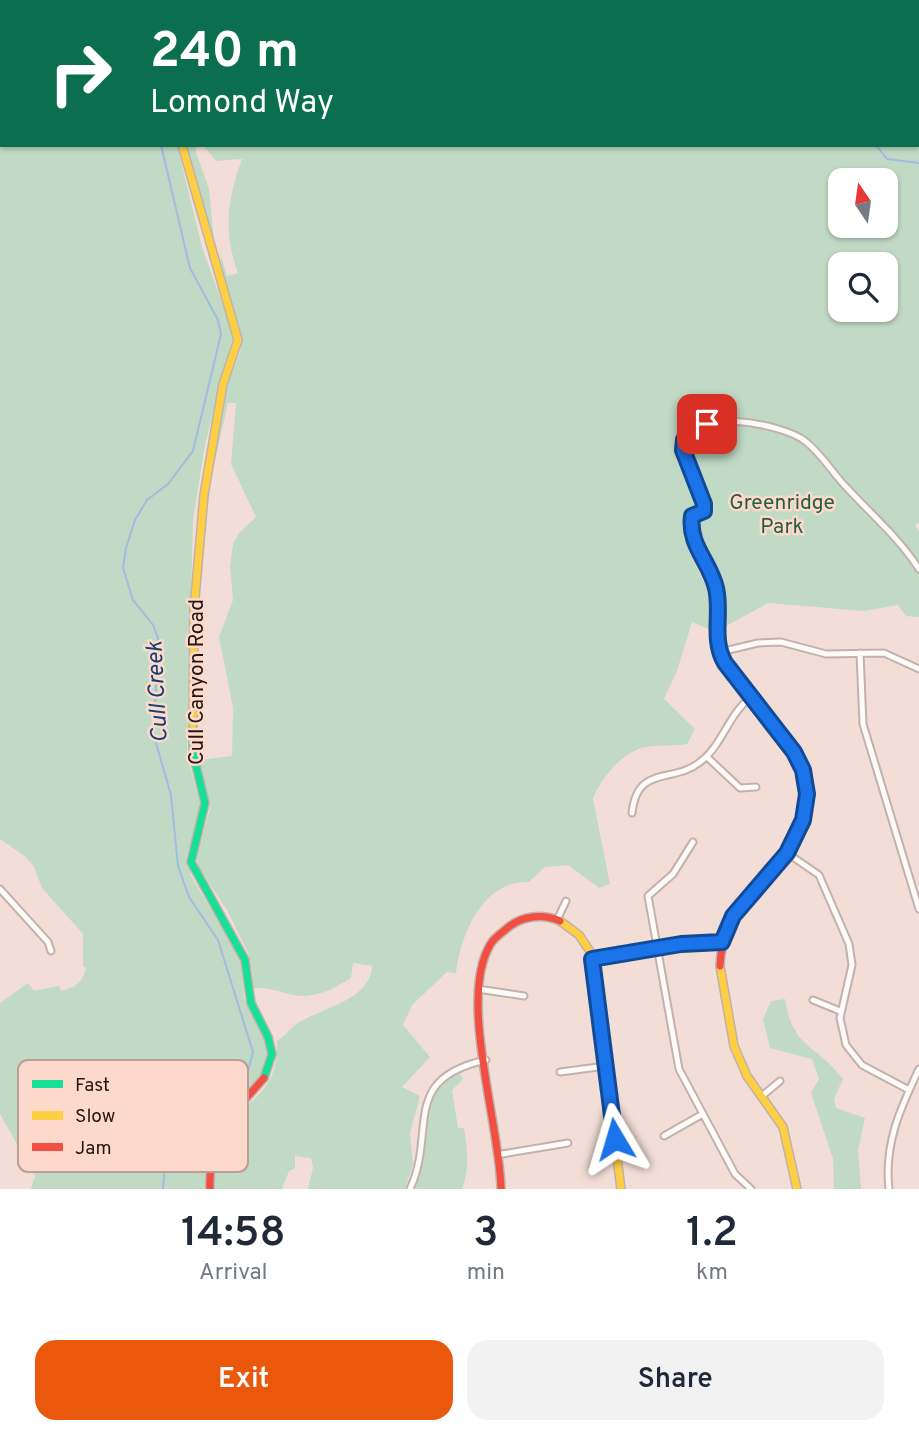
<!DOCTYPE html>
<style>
:root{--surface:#fff;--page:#f2f2f3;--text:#1f2937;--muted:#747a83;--accent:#ea580c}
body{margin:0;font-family:Overpass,sans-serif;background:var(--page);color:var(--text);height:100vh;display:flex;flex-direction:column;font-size:26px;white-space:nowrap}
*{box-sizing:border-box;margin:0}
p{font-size:23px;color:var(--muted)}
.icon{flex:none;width:38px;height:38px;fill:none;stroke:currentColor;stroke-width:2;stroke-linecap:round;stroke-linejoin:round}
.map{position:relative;height:1189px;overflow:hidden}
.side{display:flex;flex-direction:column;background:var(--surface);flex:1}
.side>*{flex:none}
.hud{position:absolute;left:0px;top:0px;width:920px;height:147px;box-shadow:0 2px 5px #0004;background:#0b6e4f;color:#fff;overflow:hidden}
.needle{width:46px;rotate:347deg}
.fabs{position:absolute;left:828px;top:168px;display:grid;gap:14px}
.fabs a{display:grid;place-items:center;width:70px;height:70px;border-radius:14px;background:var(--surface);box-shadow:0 2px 5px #0004;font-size:35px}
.pin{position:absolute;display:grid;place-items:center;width:60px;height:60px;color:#fff;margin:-30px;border-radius:14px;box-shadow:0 4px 10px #0006}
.me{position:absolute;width:77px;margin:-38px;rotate:353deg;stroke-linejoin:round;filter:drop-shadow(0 0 5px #0008)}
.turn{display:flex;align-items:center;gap:24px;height:147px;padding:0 35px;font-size:32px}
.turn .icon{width:91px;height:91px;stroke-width:2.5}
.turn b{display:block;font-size:49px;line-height:60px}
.eta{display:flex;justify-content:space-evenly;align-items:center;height:119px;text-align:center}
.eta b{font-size:42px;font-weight:600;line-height:49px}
.action{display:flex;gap:14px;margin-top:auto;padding:14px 35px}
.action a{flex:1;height:80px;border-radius:21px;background:var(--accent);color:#fff;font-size:28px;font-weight:600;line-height:80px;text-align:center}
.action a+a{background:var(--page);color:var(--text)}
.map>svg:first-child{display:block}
.green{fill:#c1dac5;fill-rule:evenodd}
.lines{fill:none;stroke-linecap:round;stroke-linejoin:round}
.stream{stroke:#a1bce1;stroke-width:2}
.street-casing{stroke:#c1b2ad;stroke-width:9}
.fast-casing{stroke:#c1b2ad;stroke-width:10}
.slow-casing{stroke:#c1b2ad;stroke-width:10}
.jam-casing{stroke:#c1b2ad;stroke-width:10}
.street{stroke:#fdfaf9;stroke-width:5}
.fast{stroke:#16e098;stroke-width:7}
.slow{stroke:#ffcf43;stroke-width:7}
.jam{stroke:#f24e42;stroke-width:7}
.route-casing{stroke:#114b97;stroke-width:18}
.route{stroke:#1a73e8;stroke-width:12}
.labels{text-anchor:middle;stroke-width:5;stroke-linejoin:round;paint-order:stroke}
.park-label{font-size:21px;fill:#245f45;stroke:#fdd9cc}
.street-label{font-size:21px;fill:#241713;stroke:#fdd9cc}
.water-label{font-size:23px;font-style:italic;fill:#124275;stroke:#fdd9cc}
.key{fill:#fdd9cc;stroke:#bc9f94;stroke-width:2}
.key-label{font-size:19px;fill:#241713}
</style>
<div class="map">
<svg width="919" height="1189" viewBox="0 0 919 1189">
<rect width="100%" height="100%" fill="#f2ded7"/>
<path class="green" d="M0,0h131l-129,2v143h175l25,102 31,86v14l-10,26 -18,72 -12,75 -6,235 13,49 -1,14 -12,37 4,21 51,85 2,37 18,33 6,25 -5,21 -31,28 -22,30 -5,18 3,36h-177l4,-13 -35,-62v-111l28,-20 6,8 25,-5 2,5c15,-4 21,-8 25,-23l-3,-2v-32l-41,-46 -8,-21 -8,-10 -26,-18z
M143,0h776v523l-4,2 4,6v86l-13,-1 -8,-11 -34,6 -96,-8 -49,27c4,-29 4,-56 -25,-68l10,20 11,6v30l-4,12 -19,-8 -15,49 -13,28 31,30 -8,15c-14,3 -31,0 -45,4 -21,6 -42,31 -49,51l17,85 -11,4 -31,-23 -23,2 -16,15c-45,-3 -69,53 -73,91l-9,-1 -35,33 -9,20 27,32 -28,30 18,9 -10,37 3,31 -8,25h-97l5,-21 -2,-10 -16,-2v12l-6,3 -7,18h-67c-1,-16 -2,-34 4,-49 16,-41 60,-36 58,-99 8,-5 13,-13 21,-18 23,-15 73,-23 74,-57l-19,-3 -2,15c-14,9 -31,18 -48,18 -18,0 -33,-11 -51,-7l1,-14 -4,-20 -22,-45 -28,-42 -2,-10 13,-50 -11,-48 33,-4 1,-48 -14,-71 14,-37 -3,-33 3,-23 6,-11 17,-16 -25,-53 5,-61h-8l-18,80 16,-94 15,-40 -5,-30 -12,-34 -4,-33 7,24 11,-3c-15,-41 -11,-73 4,-114l-26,2 -13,-16h716v-143zM840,180h46v46h-46zM840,264h46v46h-46z
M186,145h15l-6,4 14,40 6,62z
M785,999c7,49 31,45 58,80l-9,20 2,9 29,10 -7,32 3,39h-27l-1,-30 -22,-66 8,-14 -7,-20 -42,-11 -7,-29 8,-18z
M460,1073l3,6 -11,11 6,38h6c3,20 6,41 -2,61h-47c18,-39 -4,-93 45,-116z"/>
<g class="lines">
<path class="stream" d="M750,0l2,2
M118,2v-2
M161,145l29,123 28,52 3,14 -28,117 -25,33 -21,16 -12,20 -9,28 -3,20 10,32 20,25 5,13 -4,98 17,59 7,71 11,31 29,43 35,112 -5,19 -10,12 -36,28 -15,29 -22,24 -2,25
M876,145l11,14 32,4"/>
<g class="street-casing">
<path id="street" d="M716,587l-21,-43 -2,-28 11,-5v-7c-5,-16 -21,-39 -21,-55 -1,-46 101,-25 122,-8 17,13 28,33 43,48 25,27 51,49 71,80
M720,652l38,-9 23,-1 45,12 58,-1 35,16
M860,653l3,71 56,185
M707,757l33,31 16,-1
M632,813c5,-49 41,-29 68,-51 22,-16 28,-47 50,-64
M693,842l-20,32 -25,22 31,173 56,105 16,15
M787,853l32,22 30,69 3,21 -12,53 6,27 16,20 47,25
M0,889l48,53 3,9
M557,920l9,-19
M592,959l89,-15 40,-3
M478,989l46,7
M813,1000l27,11
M560,1072l46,-6
M762,1096l18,-15
M664,1136l37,-21
M502,1154l66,-11
M410,1189c27,-58 -11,-110 76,-129
M889,1189c-5,-45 11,-80 30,-120"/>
</g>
<g class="fast-casing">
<path id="fast" d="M137,0v2
M193,725v28l12,50 -14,59 54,98 6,43 17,34 4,17 -8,24"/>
</g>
<g class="slow-casing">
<path id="slow" d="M182,145l56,195 -15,44 -19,111 -10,114 -1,116
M560,921l19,14 12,18 30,236
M720,966l14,80 13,30 36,51 14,62"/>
</g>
<g class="jam-casing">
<path id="jam" d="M716,587l1,51 4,19c15,24 33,47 50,69 10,12 23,23 30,38 35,81 -80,123 -81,202
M210,1189c-2,-56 20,-72 54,-111
M501,1189c-1,-65 -43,-189 -11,-244 3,-6 10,-11 15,-15 15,-14 36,-17 55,-9"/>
</g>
<use href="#street" class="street"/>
<use href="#fast" class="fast"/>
<use href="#slow" class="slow"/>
<use href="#jam" class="jam"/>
</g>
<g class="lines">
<g class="route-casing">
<path id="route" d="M615,1139l-23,-180 89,-15 41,-2 11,-26 54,-63 16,-33 4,-26 -4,-24 -9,-18 -69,-89c-14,-24 -3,-50 -9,-75 -6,-26 -28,-43 -24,-72l12,-5v-7l-21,-54 1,-10 23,-16"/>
</g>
<use href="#route" class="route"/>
</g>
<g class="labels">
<g class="park-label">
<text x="782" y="509">Greenridge<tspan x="782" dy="24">Park</tspan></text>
</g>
<g class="street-label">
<text transform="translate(196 682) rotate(-90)" y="7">Cull Canyon Road</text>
</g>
<g class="water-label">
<text transform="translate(156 692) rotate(-93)" y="8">Cull Creek</text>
</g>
</g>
<rect x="18" y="1060" width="230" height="112" rx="10" class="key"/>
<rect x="32" y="1080" width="31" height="8" fill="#16e098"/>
<rect x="32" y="1111" width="31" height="9" fill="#ffcf43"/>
<rect x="32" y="1143" width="31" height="8" fill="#f24e42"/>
<g class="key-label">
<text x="75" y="1091">Fast</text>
<text x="75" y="1122">Slow</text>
<text x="75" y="1154">Jam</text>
</g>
</svg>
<div class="fabs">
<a><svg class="needle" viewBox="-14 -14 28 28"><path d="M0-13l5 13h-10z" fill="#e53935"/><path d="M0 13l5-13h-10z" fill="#747a83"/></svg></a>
<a><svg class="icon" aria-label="search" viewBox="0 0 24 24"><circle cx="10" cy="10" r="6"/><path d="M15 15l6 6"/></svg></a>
</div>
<div class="pin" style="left:707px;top:424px;background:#d93025"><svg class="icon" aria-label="arrive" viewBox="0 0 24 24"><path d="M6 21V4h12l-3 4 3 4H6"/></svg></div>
<svg class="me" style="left:615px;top:1139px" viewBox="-20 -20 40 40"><path d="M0-17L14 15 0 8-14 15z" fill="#1a73e8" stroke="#fff" stroke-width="4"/></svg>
<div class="hud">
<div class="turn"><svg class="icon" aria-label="right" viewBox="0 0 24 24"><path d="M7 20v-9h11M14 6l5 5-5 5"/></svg><div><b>240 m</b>Lomond Way</div></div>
</div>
</div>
<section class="side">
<div class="eta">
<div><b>14:58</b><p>Arrival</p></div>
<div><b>3</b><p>min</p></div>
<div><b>1.2</b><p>km</p></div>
</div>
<div class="action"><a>Exit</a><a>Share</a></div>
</section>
